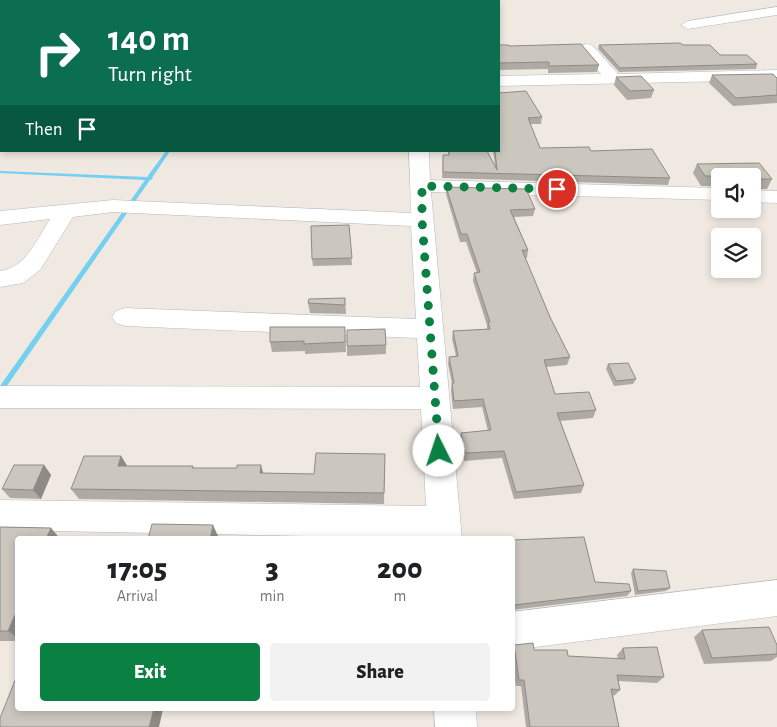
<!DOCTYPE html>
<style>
:root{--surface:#fff;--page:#f2f2f2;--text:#202124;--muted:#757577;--accent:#0b8043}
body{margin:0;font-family:"Alegreya Sans",sans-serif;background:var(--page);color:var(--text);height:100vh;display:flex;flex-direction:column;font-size:19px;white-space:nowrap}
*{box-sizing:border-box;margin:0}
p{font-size:16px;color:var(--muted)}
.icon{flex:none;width:28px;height:28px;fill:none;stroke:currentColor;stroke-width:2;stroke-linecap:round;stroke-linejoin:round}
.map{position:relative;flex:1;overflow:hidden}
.drawer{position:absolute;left:15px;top:536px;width:500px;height:175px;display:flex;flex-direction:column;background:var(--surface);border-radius:5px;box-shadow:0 2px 8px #0003}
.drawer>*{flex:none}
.guide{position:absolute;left:0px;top:0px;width:500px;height:152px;box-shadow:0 2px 8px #0003;background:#0b6e4f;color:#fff;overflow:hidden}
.controls{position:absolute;left:711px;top:168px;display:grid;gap:10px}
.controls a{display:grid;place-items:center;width:50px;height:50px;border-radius:5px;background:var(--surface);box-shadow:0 2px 8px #0003;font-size:25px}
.pin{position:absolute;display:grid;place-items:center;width:42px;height:42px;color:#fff;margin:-21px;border:2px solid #fff;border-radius:50%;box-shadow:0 1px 5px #0007}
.me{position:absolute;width:55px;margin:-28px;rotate:356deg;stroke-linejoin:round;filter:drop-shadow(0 0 4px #0008)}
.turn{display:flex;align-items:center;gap:18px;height:105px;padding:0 25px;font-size:22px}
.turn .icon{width:65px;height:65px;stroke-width:2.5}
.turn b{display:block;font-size:35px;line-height:42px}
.then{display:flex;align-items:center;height:48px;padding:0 25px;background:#0003;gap:10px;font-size:19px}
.eta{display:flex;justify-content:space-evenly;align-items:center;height:85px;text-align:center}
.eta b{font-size:30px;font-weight:800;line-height:35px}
.button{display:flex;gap:10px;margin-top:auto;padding:10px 25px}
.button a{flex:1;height:58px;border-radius:5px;background:var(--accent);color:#fff;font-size:20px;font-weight:800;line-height:58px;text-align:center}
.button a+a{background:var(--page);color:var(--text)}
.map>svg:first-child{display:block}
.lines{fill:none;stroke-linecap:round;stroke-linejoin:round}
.stream{fill:#75cff0;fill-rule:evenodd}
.minor-casing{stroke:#b4b7c1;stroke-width:1}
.minor{fill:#fff;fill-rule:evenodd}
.wall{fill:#afaba4}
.shaded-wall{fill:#8e8b86}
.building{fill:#cbc7bf;stroke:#8e8b86}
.route{stroke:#0b8043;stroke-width:9;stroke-dasharray:0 16.2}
</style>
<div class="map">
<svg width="777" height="727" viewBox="0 0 777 727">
<rect width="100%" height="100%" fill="#efe9e1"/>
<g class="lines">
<path class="stream" d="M257,0h3l-1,1h-2z
M166,151h4l-18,27 1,1 -3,1 -148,213 -2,1v-8l145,-206 -145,-7v-2l147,6z"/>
<g class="minor-casing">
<path id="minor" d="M56,0h14v1h-13z
M134,0h71l-71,1z
M392,0h14v1h-13z
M777,7v8l-89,14 -7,-4 7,-4z
M587,44l5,1 26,29 159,-4v10l-278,6v-10l102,-2 -21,-26 2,-3z
M409,151h20l1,29 290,8v12l-289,-8 31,347 -462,-9v-30l426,6 -5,-97 -421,-1v-22l420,1 -3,-49 -292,-12 -9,-3 -4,-6 4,-6 9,-3 291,11 -5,-93 -298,-14 -40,5 -33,53 -17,13 -23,4v-16c26,-3 37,-32 50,-52l-50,6v-14l113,-11 298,13z
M752,190l25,1v12l-25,-1z
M777,580v36l-265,34v-38z
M434,709h42l1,18h-42z"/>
</g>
<use href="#minor" class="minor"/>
</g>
<path class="wall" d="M499,45l10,1 90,19 -2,7 -49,1v-4l-49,1z
M599,45h84l74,19 -1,5 -137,3 -21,-23z
M712,75l65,3v25l-44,3 -24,-23z
M616,77l38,13 -3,8 -24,2 -13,-15z
M499,93l43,24 -1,7h-11l10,24 51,3 79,27 -2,7 -226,-7 1,-23h5v-4h39l8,15 -2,-15h6z
M697,164l75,15 -5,10h-15v-13h-32v10h-19l-8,-13z
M446,187l89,22 -2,7 -19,1 14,33 -1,8h-2l25,59 20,40 -3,8 -21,2 9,27 41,16 -3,8 -33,3 24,64 -3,8 -67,6 -12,-41 -38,3 -4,-20 1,-8 27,-2 -6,-24 -29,2 -2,-18 1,-8 -4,-19 1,-7 7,-1 -4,-17 1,-8 34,-2v-4l-14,-44 1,-8h3l-11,-31h-6l-14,-48z
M349,225l3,40 -39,1 -1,-7z
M345,298l1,16 -36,-1 -2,-10z
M345,327l1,25 -41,2v-3l-33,1 -2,-10z
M386,345v9l-39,2v-10z
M608,364l28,15 -3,5 -19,2 -8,-17z
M385,454l-1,50 -305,-5 -8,-10 50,-33 6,10h66v2l70,5 51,1z
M44,465l7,10 -10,24 -31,-1 -8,-9z
M0,527l51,1 9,11h-42v102h-18z
M512,540l83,42 36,9 -4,5 -115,14z
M633,569l37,19 -4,3 -31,4 -4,-22z
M702,630l75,15v12l-6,4 -67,3 -10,-27z
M514,645l20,5 34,6 50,3 -1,-4 6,-7 41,29 -7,6 -39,-2 2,9 -6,6 -1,-1 6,32h-93l-5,-41h-5l-4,-23v-15z"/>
<path class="shaded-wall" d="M121,456l7,11 -10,-1z
M44,465l7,10 -10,24 -8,-9z
M261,465l3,11 -4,-3z
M213,525l5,11 -1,3h-7z
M51,528l9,11h-14z
M18,608v30l-10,-7z
M154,709h9l-4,18h-10z"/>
<path class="building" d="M343,0h23l1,1h-37z
M422,0h23l1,1h-24z
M680,43l3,2h27l10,10h27l10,9 -137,4 -21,-23z
M581,44l18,21 -50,1v-4l-50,1v-18h10v1z
M773,74l4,4v17l-41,3 -24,-23z
M641,76l13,14 -24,1 -14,-14z
M526,91l16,26 -14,1 12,30 49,-1 2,4 61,-2 18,29 -227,-6v-17h6v-4h38l10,19 -2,-19h4v-58z
M759,163l13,16h-20v-3h-47l-8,-12z
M446,187l80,2 9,20 -25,1 18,40h-6l28,67 20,40 -26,3 11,34 34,-2 7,18 -39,3 27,72 -68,7 -12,-41 -39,2 -4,-20 30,-3 -8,-31 -29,2 -2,-18h2l-5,-26 9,-1 -5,-25 37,-2 -2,-7h2l-16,-49 6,-1 -13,-38h-6z
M349,225l3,33 -40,1 -1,-33z
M345,298v7l-37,-2 1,-4z
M270,327h75v15l-41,2v-3l-34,1z
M385,329l1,16 -39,1v-16z
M628,363l8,16 -20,2 -8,-17z
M316,453l69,1 -1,39 -313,-4 13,-33h37l-3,10h75l-1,2h45v-3h24l-1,8 54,1z
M14,465h30l-11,25 -31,-1z
M152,524l61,1 -3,14h-62z
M0,527l51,1 -5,11h-28v69l-10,23h-8z
M584,537l11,45 34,2 2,7 -117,14 -2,2v-67z
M633,569l33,2 4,17 -32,3z
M769,627l8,18v9l-65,4 -10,-28z
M533,643l1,7h33l1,6 57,3 -2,-11 34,-1 7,30 -47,-2 3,15 -9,-1 8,38h-89l-6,-47h-5l-5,-35z
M18,673v36h136l-5,18h-149v-9z"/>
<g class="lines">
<path class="route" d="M439,451l-17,-231v-34l135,3"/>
</g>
</svg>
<div class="controls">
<a><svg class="icon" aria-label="sound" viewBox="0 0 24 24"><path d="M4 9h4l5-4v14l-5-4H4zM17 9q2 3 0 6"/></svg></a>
<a><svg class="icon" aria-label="layers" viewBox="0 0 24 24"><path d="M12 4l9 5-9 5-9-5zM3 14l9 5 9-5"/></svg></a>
</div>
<div class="pin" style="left:557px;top:189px;background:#d93025"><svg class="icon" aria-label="arrive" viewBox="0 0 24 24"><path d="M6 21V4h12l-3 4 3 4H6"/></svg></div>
<svg class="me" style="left:439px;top:451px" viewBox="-20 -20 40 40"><circle r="19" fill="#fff"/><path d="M0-13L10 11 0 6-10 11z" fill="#0b8043"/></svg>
<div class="guide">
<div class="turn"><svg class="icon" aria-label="right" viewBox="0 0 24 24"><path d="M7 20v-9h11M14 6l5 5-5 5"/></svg><div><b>140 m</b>Turn right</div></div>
<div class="then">Then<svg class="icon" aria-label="arrive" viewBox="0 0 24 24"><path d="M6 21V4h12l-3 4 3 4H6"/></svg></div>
</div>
<section class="drawer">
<div class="eta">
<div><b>17:05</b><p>Arrival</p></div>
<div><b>3</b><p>min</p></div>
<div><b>200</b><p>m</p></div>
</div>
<div class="button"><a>Exit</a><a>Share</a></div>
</section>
</div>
